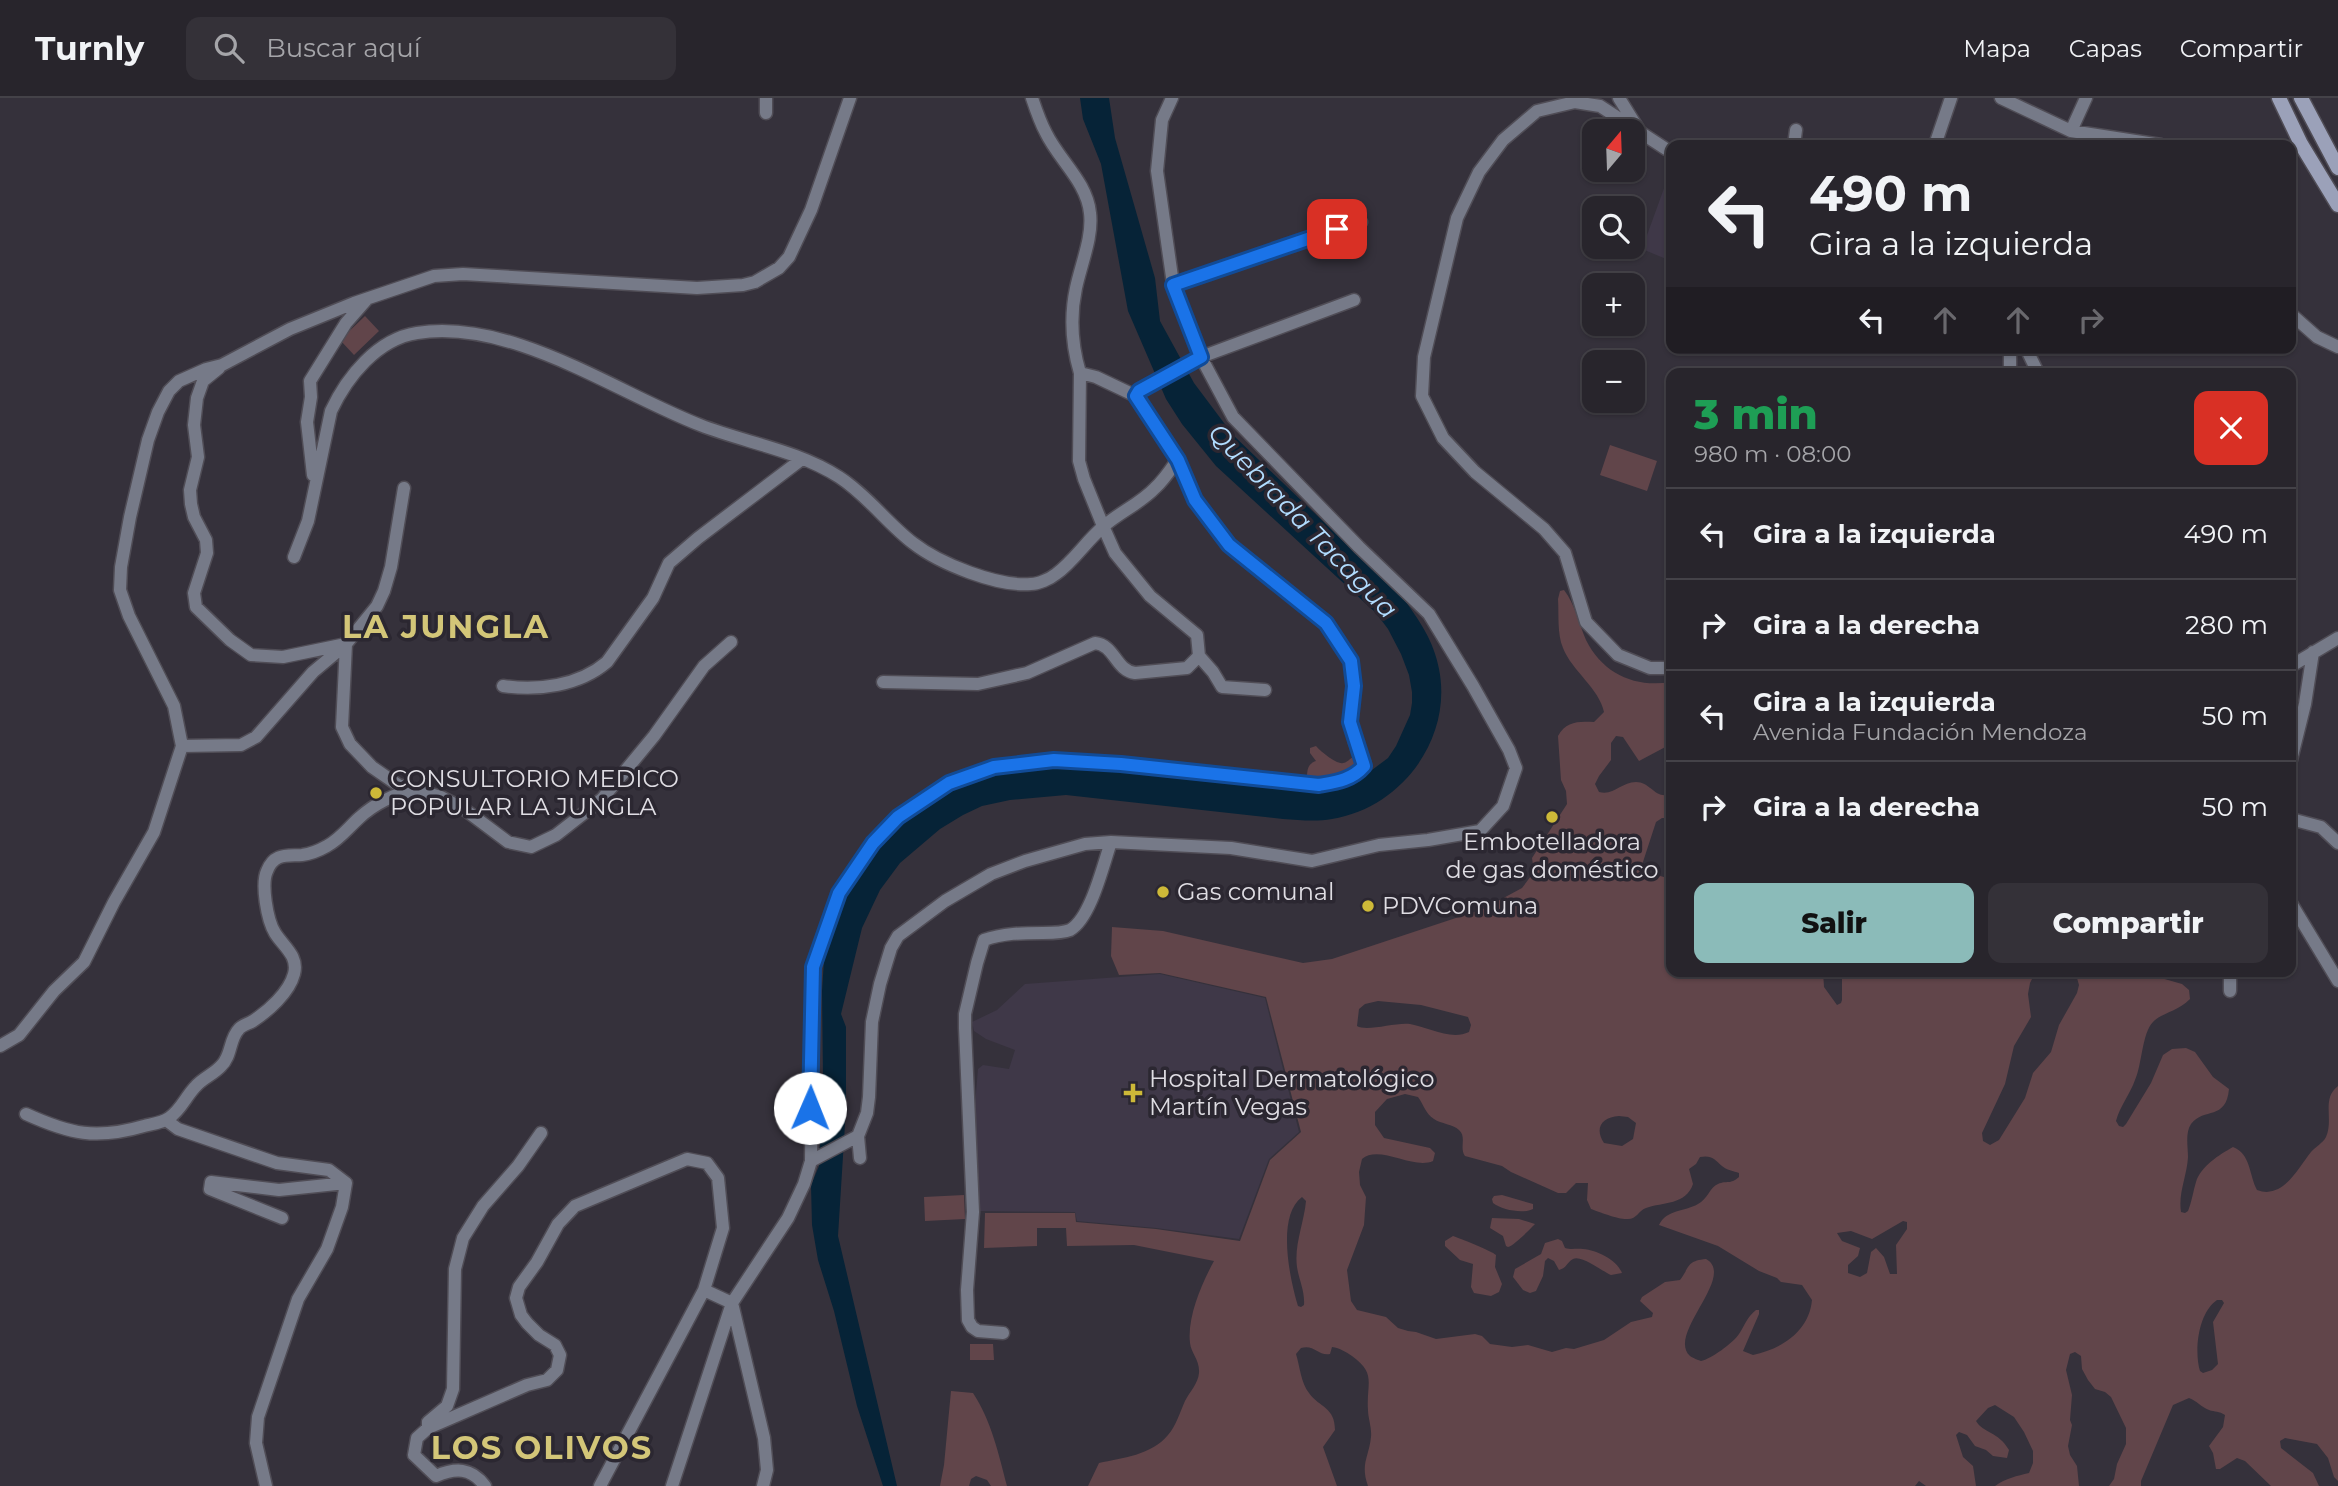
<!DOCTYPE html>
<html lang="es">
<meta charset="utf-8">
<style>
:root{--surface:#28252c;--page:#343138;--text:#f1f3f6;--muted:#a5a5a9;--line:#444248;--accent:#8bbbb9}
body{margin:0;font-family:Montserrat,sans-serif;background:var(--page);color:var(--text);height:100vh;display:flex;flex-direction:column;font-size:26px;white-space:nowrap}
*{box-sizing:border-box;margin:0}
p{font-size:23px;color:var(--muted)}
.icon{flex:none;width:38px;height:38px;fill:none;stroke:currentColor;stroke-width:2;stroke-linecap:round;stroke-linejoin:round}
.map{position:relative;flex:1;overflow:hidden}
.drawer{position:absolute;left:1666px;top:270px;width:630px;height:609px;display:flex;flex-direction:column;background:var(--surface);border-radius:14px;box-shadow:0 2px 5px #0004,0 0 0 2px var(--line)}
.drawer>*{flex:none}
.hud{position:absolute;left:1666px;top:42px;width:630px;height:214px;border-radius:14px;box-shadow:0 2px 5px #0004,0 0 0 2px var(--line);background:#28252c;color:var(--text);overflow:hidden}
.needle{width:46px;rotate:19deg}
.tools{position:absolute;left:1582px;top:21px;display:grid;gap:14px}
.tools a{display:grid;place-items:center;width:63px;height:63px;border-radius:14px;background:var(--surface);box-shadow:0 2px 5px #0004,0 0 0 2px var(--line);font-size:35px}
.pin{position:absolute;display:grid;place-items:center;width:60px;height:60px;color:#fff;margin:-30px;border-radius:14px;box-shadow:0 4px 10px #0006}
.me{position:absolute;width:77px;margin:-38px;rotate:1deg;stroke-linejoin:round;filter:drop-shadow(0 0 5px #0008)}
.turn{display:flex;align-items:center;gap:24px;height:147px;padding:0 28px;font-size:32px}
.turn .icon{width:91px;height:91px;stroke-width:2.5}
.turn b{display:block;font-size:49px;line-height:60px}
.lanes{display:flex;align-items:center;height:66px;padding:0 28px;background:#0003;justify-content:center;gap:35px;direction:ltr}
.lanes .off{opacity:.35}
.round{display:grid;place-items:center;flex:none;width:74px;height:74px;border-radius:14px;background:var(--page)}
.headline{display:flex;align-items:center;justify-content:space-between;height:119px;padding:0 28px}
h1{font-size:42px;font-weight:800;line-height:52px;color:#1e9e55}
.cta{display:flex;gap:14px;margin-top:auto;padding:14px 28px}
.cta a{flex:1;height:80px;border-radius:14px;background:var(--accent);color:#111;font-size:28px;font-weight:800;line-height:80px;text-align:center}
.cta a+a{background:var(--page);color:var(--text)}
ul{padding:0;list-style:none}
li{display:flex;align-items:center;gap:21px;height:91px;padding:0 28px;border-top:2px solid var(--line)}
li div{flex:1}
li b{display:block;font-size:26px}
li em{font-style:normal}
header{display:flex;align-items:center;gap:42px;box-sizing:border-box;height:98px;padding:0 35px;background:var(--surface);border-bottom:2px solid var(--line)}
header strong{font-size:33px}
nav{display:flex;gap:38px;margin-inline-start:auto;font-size:24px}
.search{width:490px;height:63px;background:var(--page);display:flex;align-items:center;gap:18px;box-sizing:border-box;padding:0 24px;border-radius:14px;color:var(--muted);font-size:26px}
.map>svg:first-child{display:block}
.built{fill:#3f3848}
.green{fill:#61454a;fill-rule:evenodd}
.water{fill:#062337}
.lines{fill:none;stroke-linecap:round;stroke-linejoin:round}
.street-casing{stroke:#504d56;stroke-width:15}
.secondary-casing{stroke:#504d56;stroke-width:17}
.street{stroke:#767a88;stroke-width:12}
.secondary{stroke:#9ba1b9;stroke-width:14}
.route-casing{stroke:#114b97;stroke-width:18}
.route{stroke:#1a73e8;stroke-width:12}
.poi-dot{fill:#cdb938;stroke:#2b2731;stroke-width:2.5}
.labels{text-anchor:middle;stroke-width:7;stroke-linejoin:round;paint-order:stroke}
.poi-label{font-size:24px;fill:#dfdde3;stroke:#2b2731;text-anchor:start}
.water-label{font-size:26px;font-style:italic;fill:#b1dcfe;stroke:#2b2731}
.district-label{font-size:32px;font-weight:bold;letter-spacing:2px;fill:#d3c678;stroke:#2b2731}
</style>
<header>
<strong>Turnly</strong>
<div class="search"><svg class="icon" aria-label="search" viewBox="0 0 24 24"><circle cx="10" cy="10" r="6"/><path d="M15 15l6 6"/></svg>Buscar aquí</div>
<nav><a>Mapa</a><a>Capas</a><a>Compartir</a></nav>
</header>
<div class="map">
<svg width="2338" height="1388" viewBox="0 0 2338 1388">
<rect width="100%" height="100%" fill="#35313b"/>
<path class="built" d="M1667,82h4v81l-29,-12z
M1160,876l105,24 34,134 -30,27 -30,80 -83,-11 -79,-7 -2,-9 -95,-1 -6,-94 4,-48 5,-4 26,4 6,-19 -29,-11 -12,-8 -2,-9 25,-12 28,-26z"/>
<path class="green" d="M365,218l14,15 -25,24 -14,-15z
M1610,347l47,16 -10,30 -47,-16z
M1564,492c11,14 15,34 22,50 17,34 49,48 85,42v62l-32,17 -16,-24 -7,-1 -5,7v17l-12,16 -4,8 4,8c15,4 22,-10 37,-10 15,0 19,18 35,12v24h-9l-6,4 -15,46 5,4 25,7v92h152l1,16 13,18 4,-2 1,-3v-29h194l-6,12 -2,11 3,23 -17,29 -9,38 -23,49 1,8 7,4 9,-5 26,-42 8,-25 18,-21 8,-27 18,-32 2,-8 -4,-14h74l12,7 21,6 7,6 1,9c-13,13 -29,14 -37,23 -11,11 -11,43 -18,58 -5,14 -15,26 -19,41l3,5 4,1 3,-3 25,-41 12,-28 9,-6 14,-1 9,4 18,25 16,12c-3,32 -25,18 -38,35 -6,9 -3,23 -3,33 -1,19 -10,36 -7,55l4,1 3,-2c4,-10 5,-19 8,-29 5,-16 23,-27 37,-35 18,7 16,28 24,43 26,10 41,-22 54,-38 4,-5 12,-9 15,-15 8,-18 -5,-38 12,-51v395l-4,-4 -6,-19 -11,-14 -32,-6 -5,3 1,7 32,25 6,13h-48l-26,-25 -8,-3 -17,11h-4l-3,-16 -4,-7 14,-19 2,-12c-6,-4 -10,-3 -16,-5 -8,-3 -12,-9 -20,-12l-16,7 -32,76v5h-32l5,-7 3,-15 9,-20v-16l-15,-31 -6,-5 -10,-3 -7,-9 -6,-11 -1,-13 -6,-4 -5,2 -4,16 6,25 -2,25 2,5 -4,21 2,9 7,11 2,20h-84c11,-8 22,-10 34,-13l4,-10v-12l-9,-19 -10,-15 -19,-12 -7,3 -12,13c7,12 22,10 33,29l-2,8 -14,-2 -7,-6 -11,-4 -8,-11 -8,-3 -3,3 7,22 10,9 3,20h-50l-7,-5 -4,5h-547c-8,-22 1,-29 3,-49 1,-9 -3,-19 -3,-27 -2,-27 9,-36 -16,-54 -6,-4 -12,-8 -20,-9l-2,7c-12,2 -16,-10 -29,-6l-5,6c4,13 5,29 13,39 11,15 26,14 26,37l-12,17 14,39h-249l11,-23c23,-5 53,-8 69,-28 8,-9 12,-23 17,-34 5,-10 13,-17 14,-28 1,-13 -8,-20 -9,-30 -3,-26 12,-60 24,-82l-80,-16 -67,1 -1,-18h-29v18l-53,2 1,-35h90l1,9 80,7 84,12 30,-81 31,-28 -35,-135 -106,-24 -41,2 -8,-19 1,-29 51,4 140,32 29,-4 151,-50 39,-21 12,-16 -2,-14 35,-54 -1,-13 -5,-11 -3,-44c8,-15 21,-15 36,-14l10,-10c-5,-24 -32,-41 -41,-64 -6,-14 -4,-34 -5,-49l2,-8zM1378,903l43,4 47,12 3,8 -2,7c-18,9 -41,-5 -59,-8 -14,-2 -43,8 -53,2l2,-17 6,-5zM1405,996l13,3c6,8 7,16 16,22 7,5 19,5 25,11 8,7 0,18 6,26l37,10 9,6 47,21h8l10,-10h12l-1,17 4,9c8,3 29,11 37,10 9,0 10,-8 18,-11 17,-6 40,-3 47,-24l-4,-15 7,-5 4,-7c12,-2 14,2 22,9 4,4 12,5 17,7v4c-9,8 -12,3 -21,7 -8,3 -11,16 -20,20 -14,8 -31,5 -39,21l59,21 41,25 18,7 4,4 21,3 10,15c-3,32 -31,49 -59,55l-10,-4 16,-37v-4h-3c-9,7 -11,15 -17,24 -6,9 -28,25 -38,27 -1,0 -10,-4 -11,-5 -24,-22 47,-80 16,-97 -20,2 -16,8 -26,21l-15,2 -23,15 -2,4 13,12 -1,4 -21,5 -27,18 -30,9 -8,-1 -14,4 -24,-7 -16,2 -22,-3 -8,-8 -7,-2 -39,5 -20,-7 -8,-1 -10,-3 -12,-11 -29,-7 -6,-9 -4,-31 17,-45 2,-28 -6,-12 -1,-13 3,-13c17,-15 51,11 71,2l2,-8 -5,-5 -46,-10 -9,-13v-13l12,-13zM1619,1018l9,1 8,6 -3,16 -11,7 -18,-3c-10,-15 -2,-26 15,-27zM1302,1099l4,4c-2,22 -12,44 -9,66 2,13 8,24 7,38l-3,2 -3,-1c-8,-26 -22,-90 4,-109zM1903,1123l4,1v7l-11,16 1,29h-7l-6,-17 -8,-9 -5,4 -4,21 -7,4 -12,-4v-8l10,-9 2,-8 -18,-7 -5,-8 14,-2 21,8zM2217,1202h5l2,3 -11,19 5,42 -6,6 -9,3 -3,-2c-6,-20 -2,-58 17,-71z
M1316,648c3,4 21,19 27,17 4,0 7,-5 11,-6l5,4 -6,12 -23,4 -6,4 -17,-1c0,-9 0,-16 9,-19l-6,-8v-5z
M964,1097l1,24 -40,2 -1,-24z
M1502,1097l31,9v5c-10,5 -31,1 -40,-6l-1,-4 2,-3z
M1492,1120l27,1 16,5c-5,5 -21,22 -27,23l-2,-1 -3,-10 -13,-8z
M1453,1138c6,2 39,15 43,19l-1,12 7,17 -3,8 -8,4 -17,-3 -3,-6 2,-23 -13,-4 -15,-14v-5z
M1558,1141l4,2 3,7c7,2 11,0 18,1 14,1 34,11 39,24l-11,2c-8,-3 -30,-21 -38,-16 -7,4 -6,9 -14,11l-5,-9 -6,-3 -3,3 -2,15 -7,15 -6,2 -7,-3 -10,-13 2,-8 26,-15 4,-11z
M970,1246h23l1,16h-24z
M951,1293l22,2c18,27 26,62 34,93h-16l-4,-6 -11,-4 -5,3 -2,7h-29l4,-21z"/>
<path class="water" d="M1080,0h29l6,40 40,140 5,43 34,62 39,52 170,163c16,22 31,43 36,71 14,70 -38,139 -107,150 -16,3 -33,1 -49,0l-217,-24 -56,5 -28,6 -19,9 -23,14 -40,34 -20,27 -18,38 -21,86 5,13v81l-8,128 59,250h-14l-26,-80 -23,-95 -16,-51 -6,-35 -1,-40 8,-19 4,-88 -1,-87 2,-31 4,-25 18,-48 46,-59 44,-34 49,-20 50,-10 65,3 92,13 129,11 26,-5 13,-7 28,-21 8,-12 14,-31 2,-12v-11l-3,-17 -8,-21 -13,-25 -12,-16 -160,-147 -34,-42 -16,-25 -38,-88 -27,-147 -18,-45z"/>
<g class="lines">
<g class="street-casing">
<path id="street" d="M766,0v15
M1619,0l18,29
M2001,0l70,33
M2086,0l-15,33 90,14
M1794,47l2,-15
M1935,47l16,-47
M1671,52l-5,-1 -66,-43 -25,-4 -38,9 -34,29 -24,32 -22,46 -33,139 -2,39 21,42 32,34 69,57 21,24 21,69 32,33 32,13h21
M1173,186l188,-62
M2291,216l26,23 21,10
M2026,250l12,25
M219,270l-16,13 -6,17 -3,27 4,32 -8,33 1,14 3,13 12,23 1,13 -13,40 2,14 34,33 21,15 32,2 63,-13 31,-38 7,-15 7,-24 13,-79
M1080,275l-1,88 5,18 19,47 12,27 35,43 47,39 2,21 14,16 9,15 43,3
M2010,275v-25
M1136,298l3,-4 62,-35 153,-57
M313,377l-6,-53 4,-25 -1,-16 36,-58 21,-24
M294,459l14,-36 23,-110c16,-34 46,-72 86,-78 94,-15 198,59 283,92 46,18 97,25 139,52 28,18 48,46 74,66 27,21 85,44 118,41 7,0 19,-5 25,-10 18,-13 31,-34 48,-48 16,-14 37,-23 51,-38 9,-8 16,-19 23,-29
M346,546l-4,83 8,17 22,23 26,18 43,12 23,12 44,33 23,5 25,-12 46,-36 52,-63 50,-70 27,-24
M2291,568l47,-28
M883,584l95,2 49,-11 68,-30c20,2 20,27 40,30l52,-5 12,-12
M503,588c35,5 76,0 104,-24l46,-64 16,-35 29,-25 104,-79
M182,648l59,-1 15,-8 57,-65 31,-26
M2291,662l14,-56 8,-52
M2291,721l30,8 17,16
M2291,805l47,78
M2230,873v20
M0,948l19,-11 35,-44 30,-29 30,-60 40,-70 28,-86 -8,-40 -45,-90 -9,-26 1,-23 9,-50 18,-77 10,-28 11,-21 10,-10 27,-12 16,-4 68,-36 64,-26 80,-27 29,-2 234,14 46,-3 12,-3 24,-14 10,-11 22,-47 39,-112
M26,1016c44,20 70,26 118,12 8,-2 18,-3 25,-8 12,-8 17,-22 27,-32 7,-8 18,-12 25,-20 11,-10 8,-27 18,-37 3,-4 9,-5 14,-8 15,-10 36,-28 41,-47 5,-18 -11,-28 -19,-41 -8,-13 -14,-49 -8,-62 7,-18 19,-15 35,-16 8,-1 18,-5 25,-9 13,-7 21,-18 32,-28 14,-13 37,-26 56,-27
M166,1022l12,9 99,34 52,7 17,13 -4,24 -15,42 -29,50 -40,118 -2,26 10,43
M860,1060l-2,-22 9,-23 2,-16 3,-75 8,-38 11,-36 7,-12 47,-35 46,-27 34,-13 60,-17 26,-2 120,6 81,13 67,-16 49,-5 52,-9 23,-25 13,-38 -7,-18 -36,-64 -44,-72 -70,-67 -126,-130 -32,-60 -28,-73 -16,-113 5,-51 10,-22
M811,1063l2,-195 26,-73 34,-50 25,-26 51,-34 45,-16 60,-7 67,4 198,21c17,-3 33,-5 45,-18v-5l-9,-20 -5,-20 4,-36 -3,-25 -25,-38 -97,-78 -34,-45 -17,-41 -42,-63 -40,-19 -16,-4c-8,-27 -10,-57 -4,-85 5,-24 17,-51 14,-75 -3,-31 -31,-53 -44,-80 -6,-11 -10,-23 -14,-35
M282,1120l-72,-29 1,-7 68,8 67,-7
M1003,1235l-25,-2 -6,-4 -4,-7 -1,-30 6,-78 -8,-184v-14l12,-51 7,-23c19,-7 39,-7 59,-7 8,0 20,0 27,-3 21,-12 33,-65 41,-88
M428,1329v-5l19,-16 6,-17 2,-120 8,-31 20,-32 35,-40 23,-33
M485,1388c-14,-19 -30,-18 -49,-10l-22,-21 3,-17 11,-10 99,-43 20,-5 10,-10 3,-15 -5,-10 -16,-10 -12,-12 -6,-8 -5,-17 3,-11 18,-25 21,-38 17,-18 112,-47 20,4 11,15 5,50 -19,62 28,13 32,135 3,32 -4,16
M600,1388l104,-196
M672,1388l60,-183 56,-85 16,-34 7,-23 47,-25"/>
</g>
<g class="secondary-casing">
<path id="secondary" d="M2279,0l22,46 37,61
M2301,0l37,70"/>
</g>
<use href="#street" class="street"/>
<use href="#secondary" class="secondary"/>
</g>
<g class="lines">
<g class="route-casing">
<path id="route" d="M810,1010l3,-141 26,-74 34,-50 25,-26 51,-34 45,-16 60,-7 67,4 198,21c17,-3 33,-5 45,-19l-14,-44 4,-36 -3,-25 -25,-38 -97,-78 -34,-45 -17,-40 -42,-64 3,-5 62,-34 -28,-72 164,-56"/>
</g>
<use href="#route" class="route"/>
</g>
<g class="poi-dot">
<circle cx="376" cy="695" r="7"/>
<circle cx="1552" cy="719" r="7"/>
<circle cx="1163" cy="794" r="7"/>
<circle cx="1368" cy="808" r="7"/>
<path d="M1129.5 984.5h7v7h7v7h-7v7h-7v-7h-7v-7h7z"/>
</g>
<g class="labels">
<g class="poi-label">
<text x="390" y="689">CONSULTORIO MEDICO<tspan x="390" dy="28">POPULAR LA JUNGLA</tspan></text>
<text x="1552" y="752" text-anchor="middle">Embotelladora<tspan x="1552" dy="28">de gas doméstico</tspan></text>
<text x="1177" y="802">Gas comunal</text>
<text x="1382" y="816">PDVComuna</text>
<text x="1149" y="989">Hospital Dermatológico<tspan x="1149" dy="28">Martín Vegas</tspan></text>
</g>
<g class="water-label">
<text transform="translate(1303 423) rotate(46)" y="9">Quebrada Tacagua</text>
</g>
<g class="district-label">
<text x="446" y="540">LA JUNGLA</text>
<text x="542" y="1361">LOS OLIVOS</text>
</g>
</g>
</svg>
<div class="tools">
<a><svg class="needle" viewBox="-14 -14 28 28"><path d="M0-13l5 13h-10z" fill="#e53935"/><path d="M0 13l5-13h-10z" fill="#a5a5a9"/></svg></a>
<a><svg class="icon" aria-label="search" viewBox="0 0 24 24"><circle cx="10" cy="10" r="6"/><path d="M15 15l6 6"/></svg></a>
<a>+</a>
<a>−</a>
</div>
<div class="pin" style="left:1337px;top:131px;background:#d93025"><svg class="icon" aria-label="arrive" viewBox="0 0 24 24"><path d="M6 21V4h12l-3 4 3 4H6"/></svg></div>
<svg class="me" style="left:810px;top:1010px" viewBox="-20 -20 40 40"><circle r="19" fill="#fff"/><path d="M0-13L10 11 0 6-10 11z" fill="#1a73e8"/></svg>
<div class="hud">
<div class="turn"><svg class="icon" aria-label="left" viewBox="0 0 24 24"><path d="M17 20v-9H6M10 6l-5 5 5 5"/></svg><div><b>490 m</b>Gira a la izquierda</div></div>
<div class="lanes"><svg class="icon" aria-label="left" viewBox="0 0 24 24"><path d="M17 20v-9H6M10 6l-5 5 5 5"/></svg><svg class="icon off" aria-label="ahead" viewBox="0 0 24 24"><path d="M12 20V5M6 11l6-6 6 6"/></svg><svg class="icon off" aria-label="ahead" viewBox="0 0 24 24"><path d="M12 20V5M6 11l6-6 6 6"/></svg><svg class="icon off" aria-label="right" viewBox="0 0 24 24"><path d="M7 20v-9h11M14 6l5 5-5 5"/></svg></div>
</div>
<section class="drawer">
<div class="headline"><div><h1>3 min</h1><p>980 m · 08:00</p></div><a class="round" style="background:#d93025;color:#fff"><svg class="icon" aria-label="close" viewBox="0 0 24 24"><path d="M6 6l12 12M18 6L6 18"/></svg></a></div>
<ul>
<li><svg class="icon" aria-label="left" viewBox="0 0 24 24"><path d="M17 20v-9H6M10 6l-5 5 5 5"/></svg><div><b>Gira a la izquierda</b></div><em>490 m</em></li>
<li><svg class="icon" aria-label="right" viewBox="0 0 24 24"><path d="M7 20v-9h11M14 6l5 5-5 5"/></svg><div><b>Gira a la derecha</b></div><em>280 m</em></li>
<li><svg class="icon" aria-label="left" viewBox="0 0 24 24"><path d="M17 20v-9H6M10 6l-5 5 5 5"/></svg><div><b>Gira a la izquierda</b><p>Avenida Fundación Mendoza</p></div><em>50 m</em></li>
<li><svg class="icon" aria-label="right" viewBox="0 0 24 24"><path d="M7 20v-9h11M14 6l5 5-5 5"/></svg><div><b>Gira a la derecha</b></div><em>50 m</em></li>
</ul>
<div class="cta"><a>Salir</a><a>Compartir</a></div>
</section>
</div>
